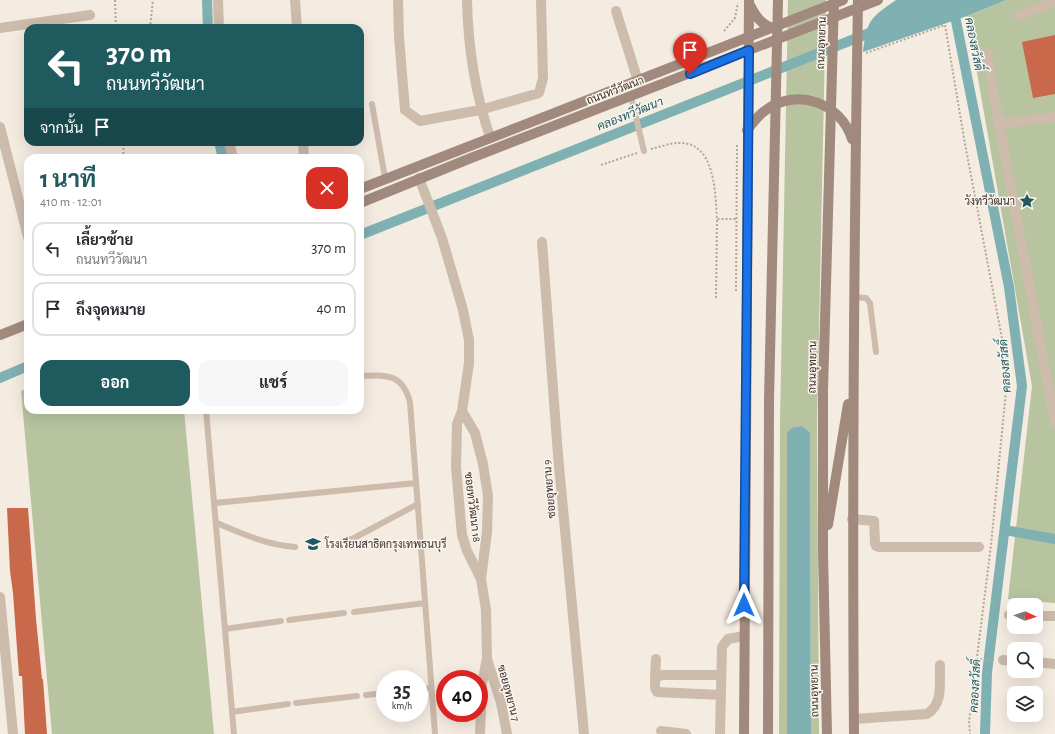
<!DOCTYPE html>
<html lang="th">
<meta charset="utf-8">
<style>
:root{--surface:#fff;--page:#f7f7f7;--text:#2b2b33;--muted:#7c7c81;--line:#e1e1e2;--accent:#1f5a5e}
body{margin:0;font-family:"Alegreya Sans",Sarabun,sans-serif;background:var(--page);color:var(--text);height:100vh;display:flex;flex-direction:column;font-size:15px;white-space:nowrap}
*{box-sizing:border-box;margin:0}
p{font-size:13px;color:var(--muted)}
.icon{flex:none;width:22px;height:22px;fill:none;stroke:currentColor;stroke-width:2;stroke-linecap:round;stroke-linejoin:round}
.map{position:relative;flex:1;overflow:hidden}
.sheet{position:absolute;left:24px;top:154px;width:340px;height:260px;display:flex;flex-direction:column;background:var(--surface);border-radius:12px;box-shadow:0 4px 16px #0002}
.sheet>*{flex:none}
.hud{position:absolute;left:24px;top:24px;width:340px;height:122px;border-radius:12px;box-shadow:0 4px 16px #0002;background:#1f5a5e;color:#fff;overflow:hidden}
.needle{width:26px;rotate:93deg}
.fabs{position:absolute;left:1007px;top:598px;display:grid;gap:8px}
.fabs a{display:grid;place-items:center;width:36px;height:36px;border-radius:8px;background:var(--surface);box-shadow:0 4px 16px #0002;font-size:20px}
.speed{position:absolute;left:376px;top:670px;display:flex;gap:8px;font-size:20px;font-weight:700;text-align:center}
.speed>*{display:grid;place-content:center;width:52px;height:52px;border-radius:50%;background:var(--surface);box-shadow:0 4px 16px #0002;line-height:1}
.speed small{font-size:10px;font-weight:400}
.speed .limit{border:6px solid #d22;background:#fff;color:#111}
.pin{position:absolute;display:grid;place-items:center;width:34px;height:34px;color:#fff;margin:-41px -17px;border-radius:50% 50% 50% 0;rotate:-45deg;box-shadow:0 0 4px #0007}
.pin .icon{rotate:45deg}
.me{position:absolute;width:44px;margin:-22px;rotate:0deg;stroke-linejoin:round;filter:drop-shadow(0 0 3px #0008)}
.turn{display:flex;align-items:center;gap:14px;height:84px;padding:0 16px;font-size:18px}
.turn .icon{width:52px;height:52px;stroke-width:2.5}
.turn b{display:block;font-size:28px;line-height:34px}
.then{display:flex;align-items:center;height:38px;padding:0 16px;background:#0003;gap:8px;font-size:15px}
.round{display:grid;place-items:center;flex:none;width:42px;height:42px;border-radius:12px;background:var(--page)}
.headline{display:flex;align-items:center;justify-content:space-between;height:68px;padding:0 16px}
h1{font-size:24px;font-weight:700;line-height:30px;color:var(--accent)}
.cta{display:flex;gap:8px;margin-top:auto;padding:8px 16px}
.cta a{flex:1;height:46px;border-radius:12px;background:var(--accent);color:#fff;font-size:16px;font-weight:700;line-height:46px;text-align:center}
.cta a+a{background:var(--page);color:var(--text)}
ul{padding:0;list-style:none}
li{display:flex;align-items:center;gap:12px;height:54px;margin:0 8px 6px;padding:0 8px;border:2px solid var(--line);border-radius:12px}
li div{flex:1}
li b{display:block;font-size:15px}
li em{font-style:normal}
.map>svg:first-child{display:block}
.green{fill:#b8c4a0}
.water{fill:#7fb0b2}
.lines{fill:none;stroke-linecap:round;stroke-linejoin:round}
.canal{stroke:#7fb0b2;stroke-width:10}
.building{fill:#c8694b}
.path{stroke:#b9a596;stroke-width:2;stroke-dasharray:2 2;stroke-linecap:butt}
.lane{stroke:#cdbbac;stroke-width:6}
.street{stroke:#cdbbac;stroke-width:10}
.secondary{stroke:#a18a7d;stroke-width:10}
.secondary-bridge{stroke:#a18a7d;stroke-width:10}
.route-casing{stroke:#114b97;stroke-width:10}
.route{stroke:#1a73e8;stroke-width:7}
.labels{text-anchor:middle;stroke-width:3;stroke-linejoin:round;paint-order:stroke}
.street-label{font-size:11px;fill:#3b302b;stroke:#fbf5ee}
.poi-label{font-size:11px;fill:#3b302b;stroke:#fbf5ee;text-anchor:end}
.water-label{font-size:12px;font-style:italic;fill:#1f5a5e;stroke:#fbf5ee}
</style>
<div class="map">
<svg width="1055" height="734" viewBox="0 0 1055 734">
<rect width="100%" height="100%" fill="#f4ebe1"/>
<path class="green" d="M788,0h38l-9,423 2,311h-8l-1,-302 -8,-6 -9,1 -6,5v302h-8l1,-311z
M1006,0h49v603l-47,-4 24,-213 -65,-370z
M28,388v22h156l30,324h-162l-31,-343z"/>
<path class="water" d="M896,0h110l-39,16 -104,36c4,-32 7,-34 33,-52z
M802,426l8,6 1,302h-24v-302l6,-5z"/>
<g class="lines">
<path class="canal" d="M207,0l1,28
M953,6l56,281 13,99 -35,287 -2,61
M219,142l4,16
M360,235l517,-205
M0,378l28,-12
M1005,530l50,9"/>
</g>
<path class="building" d="M1055,35v59l-22,4 -11,-56z
M7,508h21l8,111 6,60h1l4,55h-22l-3,-58h-3l-6,-83 -3,-22z"/>
<g class="lines">
<path class="path" d="M115,0l1,28
M150,28l3,-28
M724,31l11,-13 3,-15
M866,53l79,-28 20,119 43,226 -17,175 -22,176 1,13
M651,149c9,-2 19,-6 27,-6 38,-2 37,51 39,76h20
M123,158l1,-16
M601,165l36,-12
M736,291l1,-147
M716,298l1,-79
M976,659l18,1"/>
<path class="lane" d="M631,97l13,54
M372,104l13,74
M853,297l13,1 4,5 6,49
M360,376c27,-1 42,-3 50,26l25,332
M206,410l28,324
M215,503l201,-20
M217,523c26,11 50,22 78,24
M335,544l19,-6 64,-34
M354,612l71,-9
M289,620l55,-7
M225,629l56,-8
M419,689l12,-1
M366,695l19,-2
M296,703l61,-7
M232,712l56,-8"/>
<path class="street" d="M218,0l1,28
M295,0l2,28
M398,0l1,37 6,73 15,11 60,-11 59,-17 4,-15 -2,-78
M467,0c1,47 8,93 23,137
M616,11l22,70
M1018,16l37,-15
M0,28l90,-13
M987,53l12,71
M1055,117l-56,7 56,298
M0,127l28,110
M229,142l4,16
M303,142l1,16
M419,178l23,60 21,72 6,30v23l-7,48 -5,13 -1,43 6,68 5,16 14,28 5,31 1,48 -5,26 -2,50
M542,242l16,213 26,279
M462,411l13,22 8,31 5,32 -1,36 -6,47
M852,519l22,2 1,22 1,3 3,1h100
M0,597l13,137
M1009,615h5
M1036,616h19
M487,659l14,44 6,31
M1003,660l11,1
M1036,662l19,2
M655,678l1,-19
M721,695l-64,-3 -2,-4v-10l7,-3h59
M854,719l73,-5c17,-10 12,-32 13,-49
M661,731l25,3
M720,734l2,-87 6,-8 16,-3"/>
<path class="secondary" d="M750,5c5,10 11,20 23,23
M747,130c6,-7 11,-15 19,-20 31,-23 75,-7 86,29
M360,189l483,-189
M360,203l111,-45 407,-158
M0,335l28,-11
M823,391v162l4,181
M828,525l20,-121
M744,734l5,-734
M768,734l1,-335
M854,734c-2,-245 0,-489 4,-734"/>
<path class="secondary-bridge" d="M823,391l11,-391
M769,399l9,-399"/>
</g>
<g class="lines">
<g class="route-casing">
<path id="route" d="M690,74l59,-24 -5,555"/>
</g>
<use href="#route" class="route"/>
</g>
<defs>
<g id="sight-bare" transform="scale(1.2)"><path d="M0-6L1.8-2.2L6-1.7L2.9 1.2L3.7 5.4L0 3.3L-3.7 5.4L-2.9 1.2L-6-1.7L-1.8-2.2Z" fill="#1f5a5e" stroke="#fbf5ee" stroke-width="2.5" paint-order="stroke"/></g>
<g id="school-bare" transform="scale(1.2)"><path d="M0-5L7-2L0 1L-7-2ZM-4 1L0 2.5L4 1V4Q0 6-4 4Z" fill="#1f5a5e" stroke="#fbf5ee" stroke-width="2.5" paint-order="stroke"/></g>
</defs>
<g fill-rule="evenodd">
<use href="#sight-bare" x="1027" y="201"/>
<use href="#school-bare" x="313" y="544"/>
</g>
<g class="labels">
<g class="street-label">
<text transform="translate(821 43) rotate(-88)" y="4">ถนนอุทยาน</text>
<text transform="translate(615 90) rotate(-21)" y="4">ถนนทวีวัฒนา</text>
<text transform="translate(812 367) rotate(-89)" y="4">ถนนอุทยาน</text>
<text transform="translate(549 489) rotate(-95)" y="4">ซอยอุทยาน 9</text>
<text transform="translate(473 507) rotate(83)" y="4">ซอยทวีวัฒนา 18</text>
<text transform="translate(814 691) rotate(-91)" y="4">ถนนอุทยาน</text>
<text transform="translate(509 693) rotate(75)" y="4">ซอยอุทยาน 7</text>
</g>
<g class="poi-label">
<text x="1015" y="205">วังทวีวัฒนา</text>
<text x="325" y="548" text-anchor="start">โรงเรียนสาธิตกรุงเทพธนบุรี</text>
</g>
<g class="water-label">
<text transform="translate(974 44) rotate(79)" y="4">คลองสวัสดิ์</text>
<text transform="translate(630 114) rotate(-22)" y="4">คลองทวีวัฒนา</text>
<text transform="translate(1005 366) rotate(-94)" y="4">คลองสวัสดิ์</text>
<text transform="translate(975 686) rotate(-87)" y="4">คลองสวัสดิ์</text>
</g>
</g>
</svg>
<div class="fabs">
<a><svg class="needle" viewBox="-14 -14 28 28"><path d="M0-13l5 13h-10z" fill="#e53935"/><path d="M0 13l5-13h-10z" fill="#7c7c81"/></svg></a>
<a><svg class="icon" aria-label="search" viewBox="0 0 24 24"><circle cx="10" cy="10" r="6"/><path d="M15 15l6 6"/></svg></a>
<a><svg class="icon" aria-label="layers" viewBox="0 0 24 24"><path d="M12 4l9 5-9 5-9-5zM3 14l9 5 9-5"/></svg></a>
</div>
<div class="speed"><div>35<small>km/h</small></div><div class="limit">40</div></div>
<div class="pin" style="left:690px;top:74px;background:#d93025"><svg class="icon" aria-label="arrive" viewBox="0 0 24 24"><path d="M6 21V4h12l-3 4 3 4H6"/></svg></div>
<svg class="me" style="left:744px;top:605px" viewBox="-20 -20 40 40"><path d="M0-17L14 15 0 8-14 15z" fill="#1a73e8" stroke="#fff" stroke-width="4"/></svg>
<div class="hud">
<div class="turn"><svg class="icon" aria-label="left" viewBox="0 0 24 24"><path d="M17 20v-9H6M10 6l-5 5 5 5"/></svg><div><b>370 m</b>ถนนทวีวัฒนา</div></div>
<div class="then">จากนั้น<svg class="icon" aria-label="arrive" viewBox="0 0 24 24"><path d="M6 21V4h12l-3 4 3 4H6"/></svg></div>
</div>
<section class="sheet">
<div class="headline"><div><h1>1 นาที</h1><p>410 m · 12:01</p></div><a class="round" style="background:#d93025;color:#fff"><svg class="icon" aria-label="close" viewBox="0 0 24 24"><path d="M6 6l12 12M18 6L6 18"/></svg></a></div>
<ul>
<li><svg class="icon" aria-label="left" viewBox="0 0 24 24"><path d="M17 20v-9H6M10 6l-5 5 5 5"/></svg><div><b>เลี้ยวซ้าย</b><p>ถนนทวีวัฒนา</p></div><em>370 m</em></li>
<li><svg class="icon" aria-label="arrive" viewBox="0 0 24 24"><path d="M6 21V4h12l-3 4 3 4H6"/></svg><div><b>ถึงจุดหมาย</b></div><em>40 m</em></li>
</ul>
<div class="cta"><a>ออก</a><a>แชร์</a></div>
</section>
</div>
